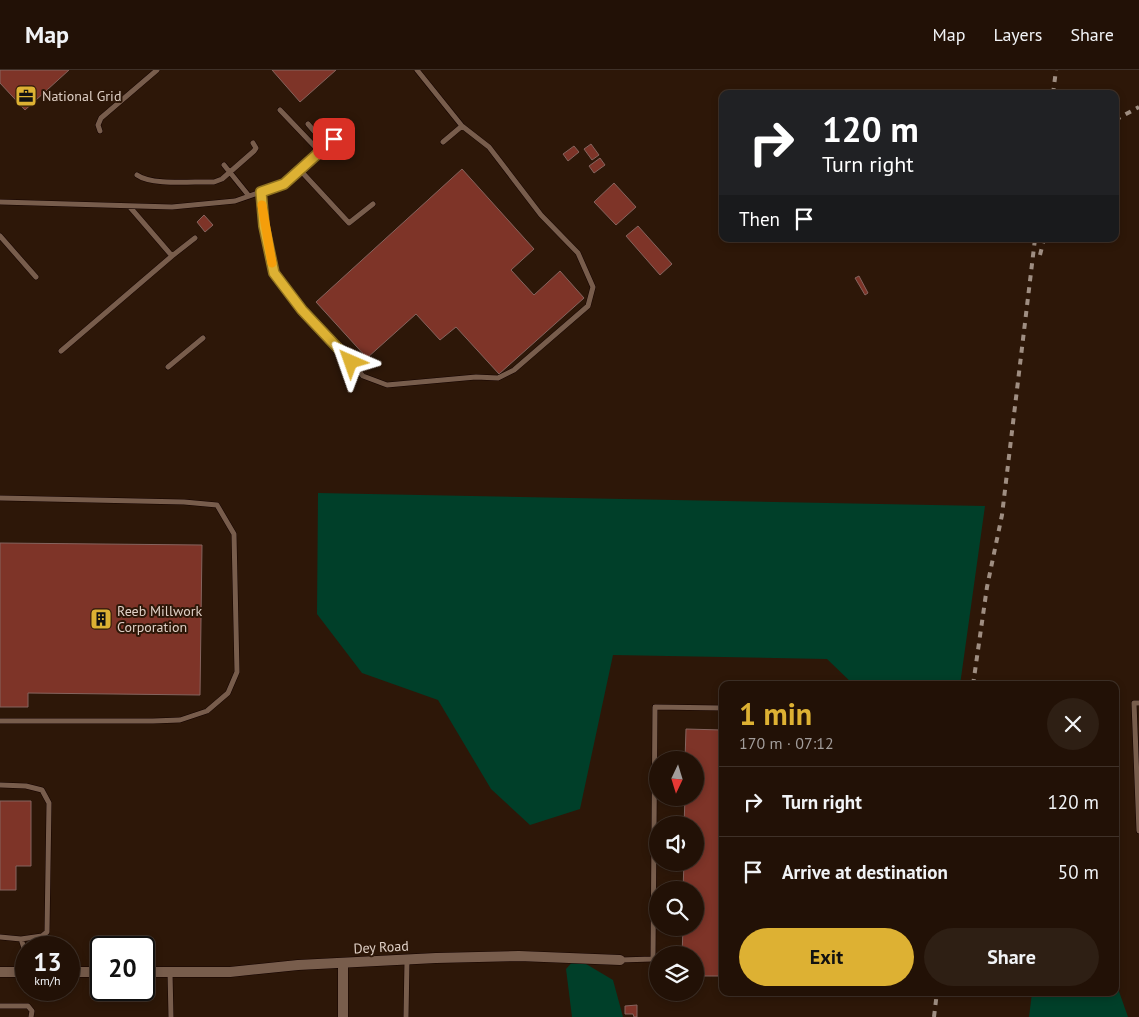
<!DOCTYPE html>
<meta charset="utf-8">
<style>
:root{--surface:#221106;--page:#2e1f14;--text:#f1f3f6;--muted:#a29d9b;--line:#3f3128;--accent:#ddb133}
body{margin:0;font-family:"PT Sans",sans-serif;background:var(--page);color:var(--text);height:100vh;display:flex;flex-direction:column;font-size:19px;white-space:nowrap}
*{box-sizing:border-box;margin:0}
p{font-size:16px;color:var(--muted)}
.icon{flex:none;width:28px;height:28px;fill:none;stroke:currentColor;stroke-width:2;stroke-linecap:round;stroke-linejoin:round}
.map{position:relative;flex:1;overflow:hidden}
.panel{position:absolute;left:719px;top:611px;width:400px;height:315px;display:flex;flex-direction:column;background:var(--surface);border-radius:10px;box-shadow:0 2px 8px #0003,0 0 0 1px var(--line)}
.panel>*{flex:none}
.guide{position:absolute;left:719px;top:20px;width:400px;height:152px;border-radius:10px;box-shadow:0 2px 8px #0003,0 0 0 1px var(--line);background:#202124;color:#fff;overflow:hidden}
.needle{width:32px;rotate:184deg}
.buttons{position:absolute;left:649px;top:681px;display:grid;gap:10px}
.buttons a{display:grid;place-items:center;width:55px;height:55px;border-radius:50%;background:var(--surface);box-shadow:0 2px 8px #0003,0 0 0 1px var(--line);font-size:25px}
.speed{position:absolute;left:15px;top:866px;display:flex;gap:10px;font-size:25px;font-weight:700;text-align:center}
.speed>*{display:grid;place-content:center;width:65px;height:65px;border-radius:50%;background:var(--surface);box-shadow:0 2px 8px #0003,0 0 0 1px var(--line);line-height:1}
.speed small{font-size:12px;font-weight:400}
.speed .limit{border:2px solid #111;border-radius:8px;background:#fff;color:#111}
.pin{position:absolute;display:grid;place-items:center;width:42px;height:42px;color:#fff;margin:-21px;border-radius:10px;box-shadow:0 2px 8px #0006}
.me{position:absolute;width:55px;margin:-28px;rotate:317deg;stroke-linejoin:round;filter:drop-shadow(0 0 4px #0008)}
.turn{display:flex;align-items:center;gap:18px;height:105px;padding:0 20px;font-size:22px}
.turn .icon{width:65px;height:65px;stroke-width:2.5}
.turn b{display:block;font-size:35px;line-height:42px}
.then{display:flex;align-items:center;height:48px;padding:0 20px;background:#0003;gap:10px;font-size:19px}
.round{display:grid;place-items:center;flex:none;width:52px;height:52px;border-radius:26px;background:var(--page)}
.overview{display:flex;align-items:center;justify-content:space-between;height:85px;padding:0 20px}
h1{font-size:30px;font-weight:600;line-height:38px;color:var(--accent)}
.action{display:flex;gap:10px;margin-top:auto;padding:10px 20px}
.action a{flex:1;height:58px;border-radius:30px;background:var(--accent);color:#111;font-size:20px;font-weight:600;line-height:58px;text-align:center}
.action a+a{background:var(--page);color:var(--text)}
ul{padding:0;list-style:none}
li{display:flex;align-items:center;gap:15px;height:70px;padding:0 20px;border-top:1px solid var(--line)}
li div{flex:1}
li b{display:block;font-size:19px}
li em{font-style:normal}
header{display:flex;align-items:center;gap:30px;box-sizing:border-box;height:70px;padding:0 25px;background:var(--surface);border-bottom:1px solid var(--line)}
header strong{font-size:24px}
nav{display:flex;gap:28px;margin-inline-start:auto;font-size:18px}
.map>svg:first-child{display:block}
.green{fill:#003f29}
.building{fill:#7e3428;stroke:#85645e}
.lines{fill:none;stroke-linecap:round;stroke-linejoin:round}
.lane-casing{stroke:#140300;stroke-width:6}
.street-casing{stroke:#140300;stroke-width:11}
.lane{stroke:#785d4c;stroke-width:5}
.street{stroke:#785d4c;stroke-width:10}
.rail{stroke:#9f8e82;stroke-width:4;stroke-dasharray:6 6;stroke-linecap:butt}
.route-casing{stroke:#907321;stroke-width:12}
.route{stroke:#ddb133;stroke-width:9}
.slow{stroke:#f59e0b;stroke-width:9}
.labels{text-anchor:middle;stroke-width:4;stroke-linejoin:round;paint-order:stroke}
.poi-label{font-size:14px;fill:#dfd0c6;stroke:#2d1708;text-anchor:start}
.street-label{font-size:14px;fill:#dfd0c6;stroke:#2d1708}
</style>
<header>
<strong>Map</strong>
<nav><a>Map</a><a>Layers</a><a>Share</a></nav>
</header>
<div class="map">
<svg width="1139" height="947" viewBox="0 0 1139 947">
<rect width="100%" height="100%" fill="#2d1708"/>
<path class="green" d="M318,423l667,13 -25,179h-106l-27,-26 -214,-4 -33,154 -50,16 -39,-36 -53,-89 -76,-27 -45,-59z
M576,888l37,22 10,37h-51l-6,-48z
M1115,910l13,37h-99l3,-24 83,-1z"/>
<path class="building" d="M0,0h69l-44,40 -25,-27z
M272,0h64l-36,32z
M591,74l8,11 -7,5 -8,-11z
M574,76l5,6 -11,9 -5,-7z
M600,88l5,7 -11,8 -5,-7z
M462,99l72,80 -23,21 23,25 26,-24 24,27 -85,76 -43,-47 -16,13 -24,-26 -49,44 -51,-56z
M614,113l22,24 -20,18 -22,-23z
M204,145l9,10 -8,7 -8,-10z
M638,156l34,38 -12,11 -34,-39z
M859,206l9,17 -3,2 -10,-17z
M0,473l202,2 -2,150 -172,-2v14h-28z
M686,659l36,1v246h-27v-21h-13l1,-27h12v-38h-12l1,-28h11v-37h-11l1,-27h10v-38h-10z
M0,731h31v65h-15v24h-16z
M637,935v12h-3l-1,-3h-8v-8z"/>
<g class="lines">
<g class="lane-casing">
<path id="lane" d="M417,0l45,56 -19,16
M280,40l40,42
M308,54l19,22
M100,61l-2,-6 3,-7 56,-48
M224,95l25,31
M300,100l49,53 24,-19
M137,105c15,11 58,6 77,7l8,-3 32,-28 2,-3 -3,-5
M261,122l3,34 10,47 29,37 60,66 24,9 89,-8 22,1 16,-8 74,-64 5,-19 -15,-34 -37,-38 -52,-68 -27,-21
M0,132l172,5 63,-6 49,-17 51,-45
M129,136l43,50 23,-18
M0,166l36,41
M61,281l111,-95
M168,297l35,-29
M0,428l184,4 33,3 17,29 3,138 -9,21 -21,18 -27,9 -27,1h-153
M1139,633h-5l5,128
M0,715l26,1 16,4 7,13 -2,129 -5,4 -21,3
M0,867l21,2 5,15v18
M620,890l33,-1 2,-252 67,1
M170,902l1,45
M0,936h28l4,5 -1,6
M406,947l1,-57"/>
</g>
<g class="street-casing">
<path id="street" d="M0,902h26
M69,902h32
M144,902h86l68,-7 138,-7 83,-2 101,4
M343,947v-54"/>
</g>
<use href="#lane" class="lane"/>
<use href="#street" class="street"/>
<path class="rail" d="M1053,24l3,-24
M1115,50l24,-13
M1040,185l4,-16
M973,615l14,-98 15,-72 33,-276
M934,947l3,-25"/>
</g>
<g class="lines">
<g class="route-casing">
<path id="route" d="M334,69l-50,45 -23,8 3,34 10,47 28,37 49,52"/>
</g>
<use href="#route" class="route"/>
<path class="slow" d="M262,135l10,58"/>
</g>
<defs>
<g id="office-square" transform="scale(1.125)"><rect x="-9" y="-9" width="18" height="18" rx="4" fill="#ddb133" stroke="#2d1708"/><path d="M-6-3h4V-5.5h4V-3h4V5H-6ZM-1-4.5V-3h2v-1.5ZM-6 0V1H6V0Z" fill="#111"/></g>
<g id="building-square" transform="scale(1.125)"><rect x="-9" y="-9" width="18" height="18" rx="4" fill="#ddb133" stroke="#2d1708"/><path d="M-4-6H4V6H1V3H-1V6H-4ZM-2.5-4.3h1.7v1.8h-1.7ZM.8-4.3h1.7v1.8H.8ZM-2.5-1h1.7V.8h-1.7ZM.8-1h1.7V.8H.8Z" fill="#111"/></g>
</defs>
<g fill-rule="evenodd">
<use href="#office-square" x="26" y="26"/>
<use href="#building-square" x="101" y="549"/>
</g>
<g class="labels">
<g class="poi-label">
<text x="42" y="31">National Grid</text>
<text x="117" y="546">Reeb Millwork<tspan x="117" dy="16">Corporation</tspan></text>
</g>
<g class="street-label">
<text transform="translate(381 877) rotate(-3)" y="5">Dey Road</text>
</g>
</g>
</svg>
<div class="buttons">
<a><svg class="needle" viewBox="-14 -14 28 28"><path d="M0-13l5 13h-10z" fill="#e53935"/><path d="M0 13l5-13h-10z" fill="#a29d9b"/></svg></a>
<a><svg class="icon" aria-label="sound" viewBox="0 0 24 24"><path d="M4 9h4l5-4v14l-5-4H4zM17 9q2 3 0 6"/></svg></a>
<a><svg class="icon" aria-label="search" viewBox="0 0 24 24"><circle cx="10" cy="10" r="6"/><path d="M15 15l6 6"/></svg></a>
<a><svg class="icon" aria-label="layers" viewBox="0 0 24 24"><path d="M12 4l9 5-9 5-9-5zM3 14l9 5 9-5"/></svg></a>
</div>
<div class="speed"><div>13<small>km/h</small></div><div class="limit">20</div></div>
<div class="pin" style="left:334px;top:69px;background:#d93025"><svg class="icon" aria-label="arrive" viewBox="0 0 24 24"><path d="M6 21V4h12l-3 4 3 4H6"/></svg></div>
<svg class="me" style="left:351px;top:292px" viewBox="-20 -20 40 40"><path d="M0-17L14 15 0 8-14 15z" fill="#ddb133" stroke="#fff" stroke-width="4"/></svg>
<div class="guide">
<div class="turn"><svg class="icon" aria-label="right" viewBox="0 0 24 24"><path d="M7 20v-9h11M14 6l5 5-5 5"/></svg><div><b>120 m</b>Turn right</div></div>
<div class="then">Then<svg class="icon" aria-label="arrive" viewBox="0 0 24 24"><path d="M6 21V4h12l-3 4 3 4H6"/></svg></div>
</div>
<section class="panel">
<div class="overview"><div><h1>1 min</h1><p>170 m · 07:12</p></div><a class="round"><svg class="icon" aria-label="close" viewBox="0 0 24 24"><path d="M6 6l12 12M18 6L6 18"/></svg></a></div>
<ul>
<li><svg class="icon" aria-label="right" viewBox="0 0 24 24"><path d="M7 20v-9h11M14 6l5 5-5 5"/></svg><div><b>Turn right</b></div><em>120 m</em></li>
<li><svg class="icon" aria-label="arrive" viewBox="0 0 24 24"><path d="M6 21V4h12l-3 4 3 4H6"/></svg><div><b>Arrive at destination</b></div><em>50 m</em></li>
</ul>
<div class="action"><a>Exit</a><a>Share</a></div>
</section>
</div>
